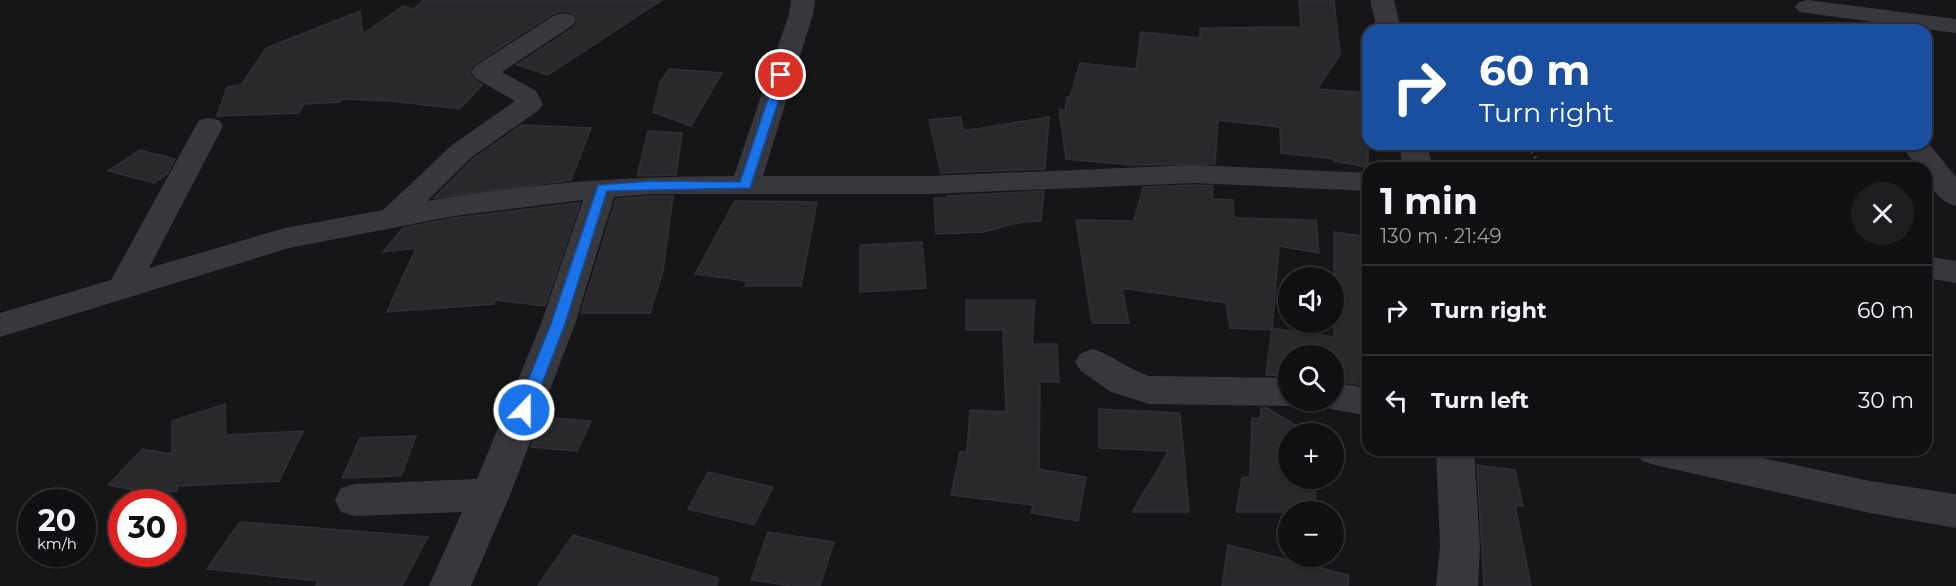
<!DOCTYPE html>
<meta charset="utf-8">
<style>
:root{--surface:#101012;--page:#1e1e20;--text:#f1f3f6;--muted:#9c9d9f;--line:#303032}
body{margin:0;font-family:Montserrat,sans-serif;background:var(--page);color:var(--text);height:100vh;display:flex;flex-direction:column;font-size:22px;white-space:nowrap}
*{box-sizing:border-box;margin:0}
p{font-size:20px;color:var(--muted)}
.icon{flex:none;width:33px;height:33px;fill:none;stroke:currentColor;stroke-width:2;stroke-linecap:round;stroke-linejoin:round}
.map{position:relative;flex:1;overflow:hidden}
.drawer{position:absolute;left:1362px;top:162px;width:570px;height:294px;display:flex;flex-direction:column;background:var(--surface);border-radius:18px;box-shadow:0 2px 4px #0004,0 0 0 2px var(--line)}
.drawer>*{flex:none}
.hud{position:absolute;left:1362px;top:24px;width:570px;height:126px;border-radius:18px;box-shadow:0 2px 4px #0004,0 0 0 2px var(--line);background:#1a4fa0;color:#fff;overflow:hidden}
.fabs{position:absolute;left:1278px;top:267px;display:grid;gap:12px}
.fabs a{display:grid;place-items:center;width:66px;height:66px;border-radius:50%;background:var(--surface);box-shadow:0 2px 4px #0004,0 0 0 2px var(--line);font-size:30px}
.speed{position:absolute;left:18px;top:489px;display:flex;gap:12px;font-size:30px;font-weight:700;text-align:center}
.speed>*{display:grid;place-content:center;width:78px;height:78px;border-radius:50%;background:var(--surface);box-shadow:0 2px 4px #0004,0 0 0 2px var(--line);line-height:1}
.speed small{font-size:15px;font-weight:400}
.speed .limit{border:9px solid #d22;background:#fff;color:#111}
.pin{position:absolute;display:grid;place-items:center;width:51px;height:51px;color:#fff;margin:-26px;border:3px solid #fff;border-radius:50%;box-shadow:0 2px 6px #0007}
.me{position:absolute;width:66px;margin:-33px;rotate:22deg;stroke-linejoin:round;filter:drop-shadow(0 0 4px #0008)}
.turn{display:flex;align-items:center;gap:21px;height:126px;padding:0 18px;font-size:27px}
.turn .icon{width:78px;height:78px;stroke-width:2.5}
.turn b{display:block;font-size:42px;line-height:51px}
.round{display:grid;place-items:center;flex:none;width:63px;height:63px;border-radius:32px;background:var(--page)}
.headline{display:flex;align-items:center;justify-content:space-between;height:102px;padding:0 18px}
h1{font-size:36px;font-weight:700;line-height:45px}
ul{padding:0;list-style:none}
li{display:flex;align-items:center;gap:18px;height:90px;padding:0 18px;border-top:2px solid var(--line)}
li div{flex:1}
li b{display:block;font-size:22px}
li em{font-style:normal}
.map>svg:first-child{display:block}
.building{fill:#29292c;stroke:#303034;stroke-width:1.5}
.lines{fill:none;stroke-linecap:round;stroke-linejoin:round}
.path{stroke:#3d3f44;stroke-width:3;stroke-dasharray:2 4;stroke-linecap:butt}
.minor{fill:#37383d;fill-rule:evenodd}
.route{fill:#1a73e8;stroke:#114b97;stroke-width:1.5}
</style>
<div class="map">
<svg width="1956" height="586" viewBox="0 0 1956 586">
<rect width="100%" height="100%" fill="#161618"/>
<path class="building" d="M424,0h238l-114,75 -31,-10 57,-38 4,-6 -5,-8 -9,-2 -10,2 -81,52 -4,8 5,7 8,5 -22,24 -68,-8 -50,-2 -2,3 -36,2 -5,9 -82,3 10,-29 14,-2 25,-37 94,-37 3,23 40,-28 11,3z
M1299,0h35l6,55 -23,34 51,4v74l-34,-6v-2l-53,-6 -1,-26 -62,-7 -3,44 -83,1 -66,-6 -7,-50 6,1 2,-13h3l10,-34 56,6 5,-37 59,6v-10l101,-1z
M669,69l53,4 -31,53 -38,-14 7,-29z
M960,117l4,14 85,-14 -4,52 -104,4 -12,-53z
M522,125l69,3 -20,52 -137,18 39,-39z
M648,131l34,2 -6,42 -39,1z
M140,150l35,9 -8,15 -13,9 -46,-12z
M1193,185l20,1 -1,13 21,1 1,18 82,2 3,33 -40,-7 -7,84 -42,-2 -4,-25 -104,-15 7,35h-37l-16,-103 58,1 9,-34z
M1044,191l-3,30 -19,1 -39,10 -47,2 -2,-36h13v-2z
M653,196h20l-10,75 -13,42h-69l35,-114z
M735,201l82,1 -16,84h-56l2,-5 -52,-7z
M580,203l-35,103 -50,-6 -1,4 -107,8 29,-64 -33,4 20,-24 51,-10z
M1334,232l34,5v149l-34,-5v-25h-46v20l-22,-1 6,-47 62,9z
M922,242l4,46 -66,4v-47z
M966,300h69l-3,44h25l2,38h-19l-1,87 47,8 -8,44 -47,-8 2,-8 -82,-10 9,-43h7l3,-42 36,2 -3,-82h-37z
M225,404l1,31 77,-4 -24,50 -102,5v5l-25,2 -44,-8 35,-36 29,5v-33z
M1261,408h6l44,26h-23v44h28l-1,27 -17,4v3h-62l6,-34 8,-1 2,-59 8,1z
M1099,409l81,4 9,99h-57l37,-61 -70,-3z
M542,417l49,4 -14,30 -46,-4z
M416,436l-15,40 -59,2 18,-40z
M1477,465l38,5 8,36 -8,-1 16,81h-47z
M708,472l65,15 -19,38 -66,-16z
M240,522l188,15 -26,49h-86l2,-5 -111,-12z
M768,532l66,10 -14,44h-26l-43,-6z
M573,535l145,43 -1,8h-179z
M1228,545l121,30 -1,11h-126z"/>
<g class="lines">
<path class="path" d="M1522,144l12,11 7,13"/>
<path class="minor" d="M791,0h24l-2,14 -50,162h166l264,-11 175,8v18l-175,-8 -264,11h-276l-39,3 -39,127 -65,171 -39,91h-42l33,-74 -107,4 -14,-4 -6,-12 6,-12 14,-4 122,-5 64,-155 42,-124 -129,16 -165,32 -289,89v-24l111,-33 88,-160 10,-2 10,2 4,6 -74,142 136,-40 98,-18 69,-65 63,-44 -40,-23 -4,-6 4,-6 80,-51 9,-2 9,2 3,5 -3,5 -71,47 34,19 7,13 -4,6 -67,47 -45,44c101,-18 204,-25 307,-25l55,-162z
M1370,0h24l7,30h-24z
M1808,0l148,19v14l-157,-21 -4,-5 4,-5z
M1926,140l30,37v29c-16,-4 -30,-21 -30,-38h-8l-18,-24h26z
M1399,144h28l6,24h-30z
M1926,256l30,5v22l-30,-5z
M1093,349c20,6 36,21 56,27l139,2v22h13l-13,6 -139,-2 -38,-12 -30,-21 -6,-9 6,-9z
M1334,383l34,5v28l-47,-9 -3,-7h16z
M1436,450h38l6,96 -2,40h-42l4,-40z
M1636,450h90l144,31 86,13v34l-86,-15 -215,-48 -13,-4z"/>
</g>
<path class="route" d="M781,71l6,4 -37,113 -143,3 -42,133 -33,86 -3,4h-10l-3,-4 35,-86 47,-139 55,-4 87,1 36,-107z"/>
</svg>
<div class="fabs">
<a><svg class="icon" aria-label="sound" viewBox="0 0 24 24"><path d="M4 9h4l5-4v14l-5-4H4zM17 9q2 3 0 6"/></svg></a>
<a><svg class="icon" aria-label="search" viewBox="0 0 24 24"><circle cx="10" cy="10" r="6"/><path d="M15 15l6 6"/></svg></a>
<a>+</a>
<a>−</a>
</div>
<div class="speed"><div>20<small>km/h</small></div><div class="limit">30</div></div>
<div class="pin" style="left:781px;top:75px;background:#d93025"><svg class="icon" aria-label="arrive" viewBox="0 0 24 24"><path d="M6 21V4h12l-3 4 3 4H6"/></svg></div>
<svg class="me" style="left:524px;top:410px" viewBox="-20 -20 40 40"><circle r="17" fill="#1a73e8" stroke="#fff" stroke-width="3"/><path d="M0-11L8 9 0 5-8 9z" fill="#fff"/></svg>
<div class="hud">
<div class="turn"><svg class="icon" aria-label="right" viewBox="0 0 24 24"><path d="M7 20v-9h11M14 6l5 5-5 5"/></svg><div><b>60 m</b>Turn right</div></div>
</div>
<section class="drawer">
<div class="headline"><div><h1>1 min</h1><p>130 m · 21:49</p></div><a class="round"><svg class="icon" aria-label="close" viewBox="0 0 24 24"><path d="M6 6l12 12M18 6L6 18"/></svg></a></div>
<ul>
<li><svg class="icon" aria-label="right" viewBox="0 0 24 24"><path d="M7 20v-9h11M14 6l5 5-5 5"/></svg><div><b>Turn right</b></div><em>60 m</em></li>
<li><svg class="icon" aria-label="left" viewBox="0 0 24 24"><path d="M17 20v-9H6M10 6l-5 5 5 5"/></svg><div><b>Turn left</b></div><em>30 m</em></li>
</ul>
</section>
</div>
